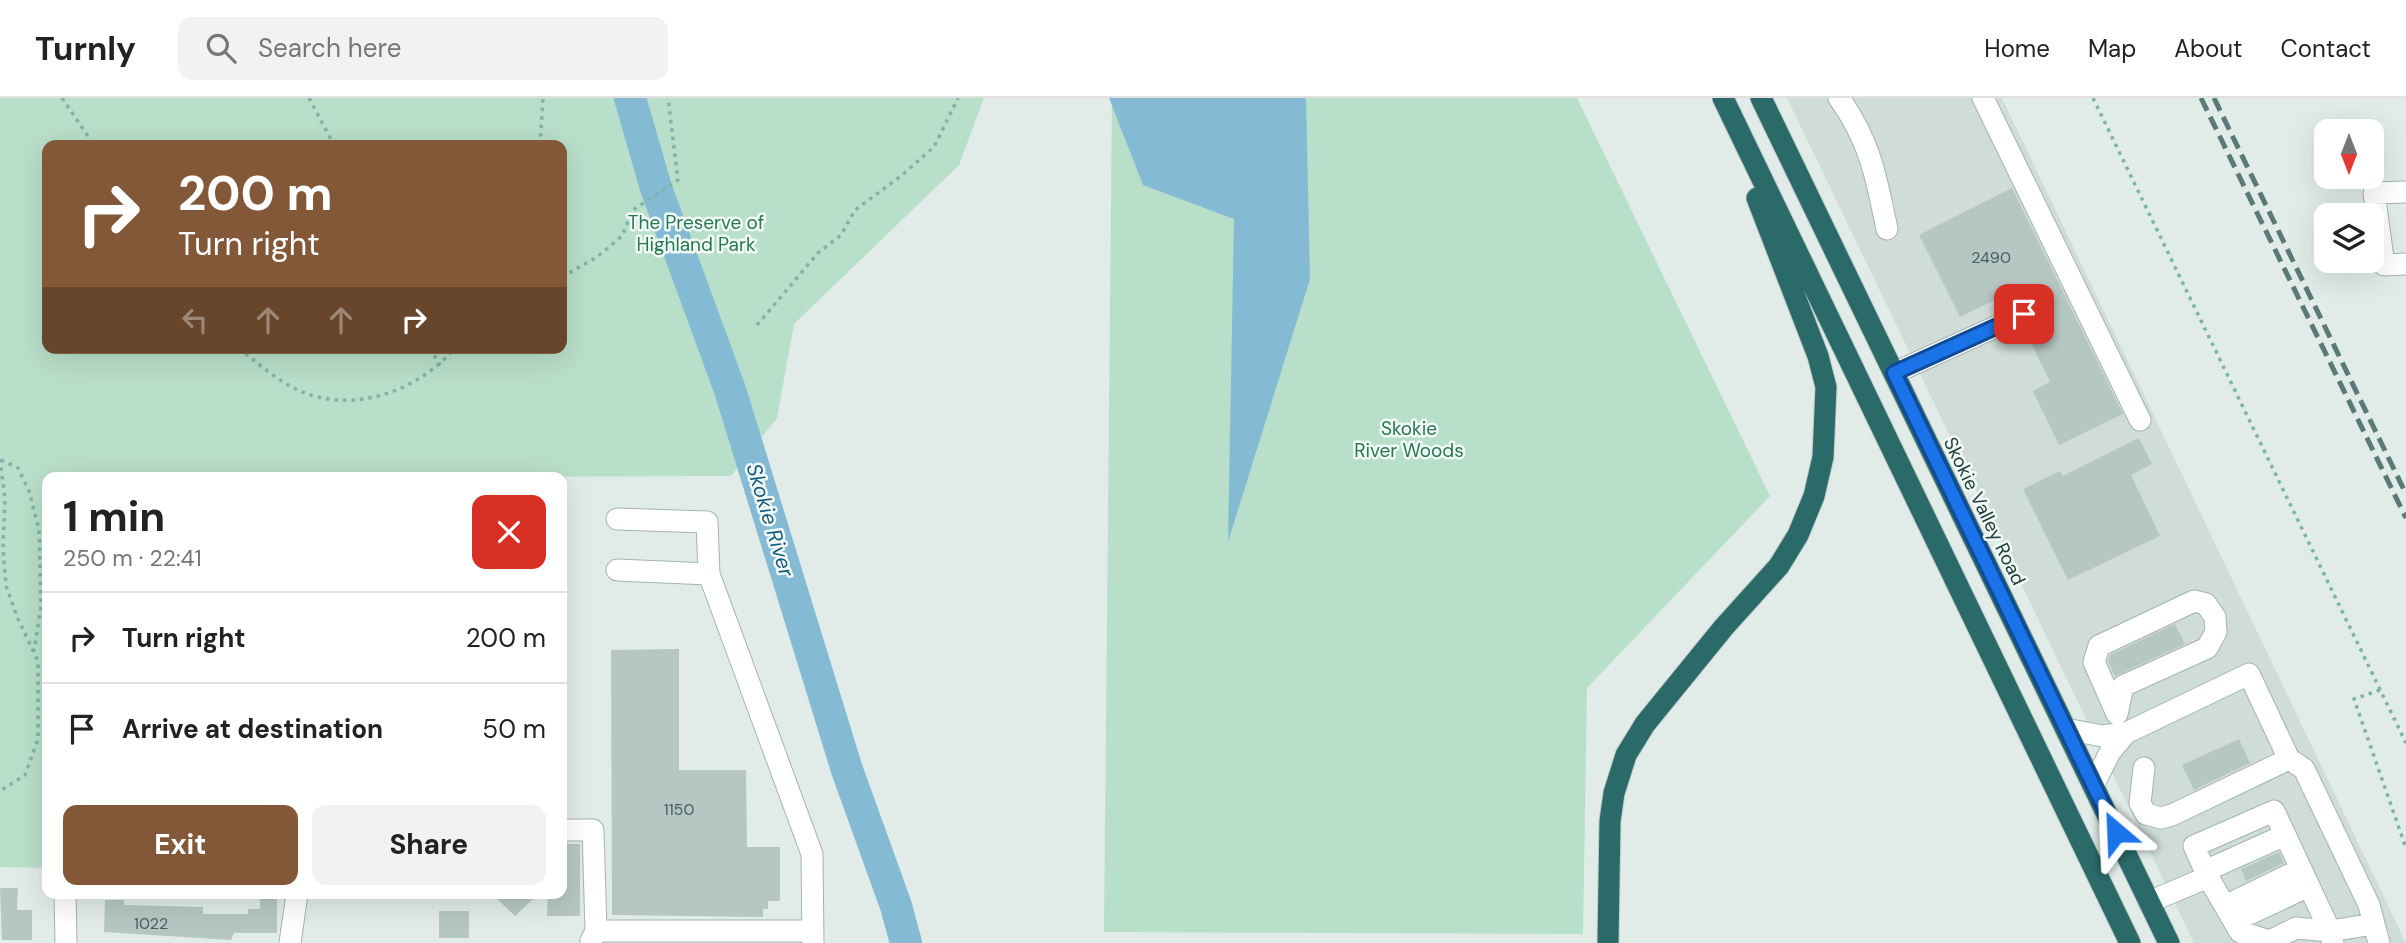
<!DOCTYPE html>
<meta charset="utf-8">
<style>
:root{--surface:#fff;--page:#f2f2f2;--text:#222;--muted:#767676;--line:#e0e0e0;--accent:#835838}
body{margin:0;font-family:"DM Sans",sans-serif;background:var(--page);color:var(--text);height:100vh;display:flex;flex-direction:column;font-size:26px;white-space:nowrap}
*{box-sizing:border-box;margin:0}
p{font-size:23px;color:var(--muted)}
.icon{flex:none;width:38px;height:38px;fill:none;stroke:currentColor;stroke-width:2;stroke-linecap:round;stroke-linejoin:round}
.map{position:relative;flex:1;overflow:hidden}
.panel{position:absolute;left:42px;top:374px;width:525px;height:427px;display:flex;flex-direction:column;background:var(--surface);border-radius:14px;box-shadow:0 7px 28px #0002}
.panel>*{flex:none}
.guide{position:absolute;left:42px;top:42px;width:525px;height:214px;border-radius:14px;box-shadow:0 7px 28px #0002;background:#835838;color:#fff;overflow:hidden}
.needle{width:46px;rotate:180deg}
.fabs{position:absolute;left:2314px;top:21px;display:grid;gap:14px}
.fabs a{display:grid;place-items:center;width:70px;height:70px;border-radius:14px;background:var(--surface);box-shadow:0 7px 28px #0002;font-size:35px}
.pin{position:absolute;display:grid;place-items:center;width:60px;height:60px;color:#fff;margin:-30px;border-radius:14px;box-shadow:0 4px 10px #0006}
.me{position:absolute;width:77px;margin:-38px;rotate:334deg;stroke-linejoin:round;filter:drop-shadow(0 0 5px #0008)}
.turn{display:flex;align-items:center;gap:24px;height:147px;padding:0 21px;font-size:32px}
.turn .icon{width:91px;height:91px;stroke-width:2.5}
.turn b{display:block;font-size:49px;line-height:60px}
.lanes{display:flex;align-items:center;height:66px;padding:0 21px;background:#0003;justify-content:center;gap:35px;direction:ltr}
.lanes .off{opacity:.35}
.round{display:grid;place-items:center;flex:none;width:74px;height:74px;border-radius:14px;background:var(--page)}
.head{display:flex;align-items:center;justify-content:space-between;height:119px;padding:0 21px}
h1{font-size:42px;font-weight:700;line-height:52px}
.cta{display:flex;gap:14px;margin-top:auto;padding:14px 21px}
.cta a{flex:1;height:80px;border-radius:14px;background:var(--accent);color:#fff;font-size:28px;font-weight:700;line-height:80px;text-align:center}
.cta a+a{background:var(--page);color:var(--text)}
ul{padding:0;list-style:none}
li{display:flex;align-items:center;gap:21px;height:91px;padding:0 21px;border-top:2px solid var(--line)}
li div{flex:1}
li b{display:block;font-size:26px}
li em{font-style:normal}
header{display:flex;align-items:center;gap:42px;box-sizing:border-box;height:98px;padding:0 35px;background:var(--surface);border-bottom:2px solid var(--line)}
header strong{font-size:33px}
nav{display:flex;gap:38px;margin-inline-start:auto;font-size:24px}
.search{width:490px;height:63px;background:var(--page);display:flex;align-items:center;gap:18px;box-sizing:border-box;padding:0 24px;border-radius:14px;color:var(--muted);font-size:26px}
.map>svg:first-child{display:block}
.built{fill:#cfdcd8}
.green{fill:#b8dfc9;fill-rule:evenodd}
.water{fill:#85bad4}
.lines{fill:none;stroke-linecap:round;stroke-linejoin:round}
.river{stroke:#85bad4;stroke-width:32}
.building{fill:#b6c7c3}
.minor-casing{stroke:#a3b4b1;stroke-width:23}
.highway-casing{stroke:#c1c9c8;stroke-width:23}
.path{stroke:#7fb2ab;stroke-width:3.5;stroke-dasharray:3.5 5;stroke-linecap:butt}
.minor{stroke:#fff;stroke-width:21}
.highway{stroke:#2a6b6a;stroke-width:21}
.rail{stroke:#5a7977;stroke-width:5;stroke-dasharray:14 7;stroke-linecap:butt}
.route-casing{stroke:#114b97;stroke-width:18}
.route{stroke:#1a73e8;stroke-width:12}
.labels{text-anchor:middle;stroke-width:5;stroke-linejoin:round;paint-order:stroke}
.number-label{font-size:16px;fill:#46605d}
.park-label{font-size:19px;fill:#287754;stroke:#f1f9f6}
.street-label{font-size:19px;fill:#203e3b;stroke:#f1f9f6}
.water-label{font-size:21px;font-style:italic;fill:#175a7d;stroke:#f1f9f6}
</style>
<header>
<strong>Turnly</strong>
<div class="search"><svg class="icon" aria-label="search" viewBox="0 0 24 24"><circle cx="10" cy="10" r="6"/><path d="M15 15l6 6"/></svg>Search here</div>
<nav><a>Home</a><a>Map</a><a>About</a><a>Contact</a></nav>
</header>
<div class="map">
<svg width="2406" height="845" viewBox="0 0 2406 845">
<rect width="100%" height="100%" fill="#e1ece9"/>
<path class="built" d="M1787,0h215l404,845h-212z"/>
<path class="green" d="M0,0h984l-25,67 -165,159 -17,94 -46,58 -684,2v390l-47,-1zM47,47h515v203h-515z
M1112,0h465l193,398 -183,192 -4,246 -479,-2z"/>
<path class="water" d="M1109,0h197l4,181 -82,263 6,-323 -91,-34z"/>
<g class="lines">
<path class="river" d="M630,0l26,90 74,202 117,380 49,136 10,37"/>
</g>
<path class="building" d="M2012,90l111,226 -64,31 -26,-54 17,-9 -26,-54 11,-7 2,-6 -1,-7 -11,-7 -22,8 -6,-10 -37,18 -41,-82z
M2139,340l13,26 -21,11 29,61 -92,44 -45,-91 37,-18 3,5z
M2175,526l10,20 -70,32 -7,-15 2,-6z
M679,551v121h67l1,77h33v54h-12v8h-5v8l-151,-2 -1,-265z
M2239,641l11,24 -56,27 -12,-25z
M562,746h18v72h-33l1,-22h14z
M2279,754l5,11 -38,18 -5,-12z
M0,790h18l-1,22h15v30h-30z
M260,796h17v39h-43l-3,7 -127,-8 1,-32h19v5l79,2v7h45v-5h12z
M492,796h26l18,2 -21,20z
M439,813h30v27h-30z"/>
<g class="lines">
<g class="minor-casing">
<path id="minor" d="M1839,0c32,45 37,79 48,131
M1983,0l157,322
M2406,94l-32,1 10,72 22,-1
M1894,275l130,-59
M617,421l90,3 2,52 103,280 1,89
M617,472l92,4
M2194,503l12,3 9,13 1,15 -9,16 -84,38 -6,28 -23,-52 5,-16z
M2066,631l36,7 24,-3 123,-59 40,85 15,10 65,136 10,38
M2144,670l-4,35 6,11 15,4 11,-3 117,-56
M2093,688l17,-34 16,-19
M562,732h31l3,101 -5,10
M2205,773l80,-36
M2208,779l32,55 30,9 26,-13 34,3 44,-7
M65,796l1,49
M2149,804l59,-25 -14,-31 80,-35 56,120 3,12
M2225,808l76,-37
M2234,823l75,-35
M596,833h217
M290,845l7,-49"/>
</g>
<g class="highway-casing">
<path id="highway" d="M1723,0l407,845
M1761,0l408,845
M1608,845l2,-122 4,-28 12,-38 19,-31 79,-97 55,-61 19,-31 16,-39 9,-39 3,-70 -8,-31 -61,-158"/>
</g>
<path class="path" d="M62,0l32,47
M309,0l25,47
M2093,0l313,645
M540,47l3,-47
M562,179l35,-20 25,-21 11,-26 45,-30 -10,-82
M757,227l61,-72 23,-18 14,-25 46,-34 33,-29 24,-49
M239,250c17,14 34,29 53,39 56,30 124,6 163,-39
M430,250l10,17
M0,361l5,40 -2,49 3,38 12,33 20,42v78l-13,36 -25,16
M1,362l17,8 11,23 10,39 2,77 -7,44
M2380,592l-26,9 52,149"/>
<use href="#minor" class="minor"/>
<use href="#highway" class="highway"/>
<path class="rail" d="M2201,0l205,420
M2214,0l192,396"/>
</g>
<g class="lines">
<g class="route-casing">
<path id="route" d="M2024,216l-130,59 222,459"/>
</g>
<use href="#route" class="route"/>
</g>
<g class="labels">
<g class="number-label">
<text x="1991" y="165">2490</text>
<text x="679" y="717">1150</text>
<text x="151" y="831">1022</text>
</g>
<g class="park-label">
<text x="696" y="131">The Preserve of<tspan x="696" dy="22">Highland Park</tspan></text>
<text x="1409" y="337">Skokie<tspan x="1409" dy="22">River Woods</tspan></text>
</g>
<g class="street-label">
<text transform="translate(1985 413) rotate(64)" y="7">Skokie Valley Road</text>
</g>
<g class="water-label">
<text transform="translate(770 422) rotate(73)" y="7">Skokie River</text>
</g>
</g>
</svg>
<div class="fabs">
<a><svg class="needle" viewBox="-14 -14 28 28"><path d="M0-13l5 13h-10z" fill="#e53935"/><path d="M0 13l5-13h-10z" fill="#767676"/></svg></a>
<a><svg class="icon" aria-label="layers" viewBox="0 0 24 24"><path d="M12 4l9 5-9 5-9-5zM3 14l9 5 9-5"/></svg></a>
</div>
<div class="pin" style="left:2024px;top:216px;background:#d93025"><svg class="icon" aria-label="arrive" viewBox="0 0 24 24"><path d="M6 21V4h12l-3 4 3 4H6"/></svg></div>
<svg class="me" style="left:2116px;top:734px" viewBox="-20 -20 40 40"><path d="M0-17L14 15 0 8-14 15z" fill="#1a73e8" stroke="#fff" stroke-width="4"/></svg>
<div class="guide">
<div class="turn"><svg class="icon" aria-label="right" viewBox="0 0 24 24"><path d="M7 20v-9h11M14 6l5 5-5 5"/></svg><div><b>200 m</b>Turn right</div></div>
<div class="lanes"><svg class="icon off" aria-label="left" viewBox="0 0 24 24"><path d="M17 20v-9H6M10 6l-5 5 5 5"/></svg><svg class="icon off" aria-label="ahead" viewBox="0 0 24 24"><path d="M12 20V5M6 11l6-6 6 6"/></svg><svg class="icon off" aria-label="ahead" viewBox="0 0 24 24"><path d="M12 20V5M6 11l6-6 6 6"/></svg><svg class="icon" aria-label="right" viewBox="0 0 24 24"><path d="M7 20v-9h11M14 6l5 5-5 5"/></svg></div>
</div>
<section class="panel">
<div class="head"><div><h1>1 min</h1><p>250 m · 22:41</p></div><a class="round" style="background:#d93025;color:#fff"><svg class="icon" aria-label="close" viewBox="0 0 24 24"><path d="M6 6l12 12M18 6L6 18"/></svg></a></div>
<ul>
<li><svg class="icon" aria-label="right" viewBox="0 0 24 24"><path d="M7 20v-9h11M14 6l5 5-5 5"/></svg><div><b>Turn right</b></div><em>200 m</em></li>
<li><svg class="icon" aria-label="arrive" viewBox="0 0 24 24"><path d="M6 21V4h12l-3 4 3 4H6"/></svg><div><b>Arrive at destination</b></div><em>50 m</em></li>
</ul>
<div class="cta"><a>Exit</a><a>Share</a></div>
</section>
</div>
